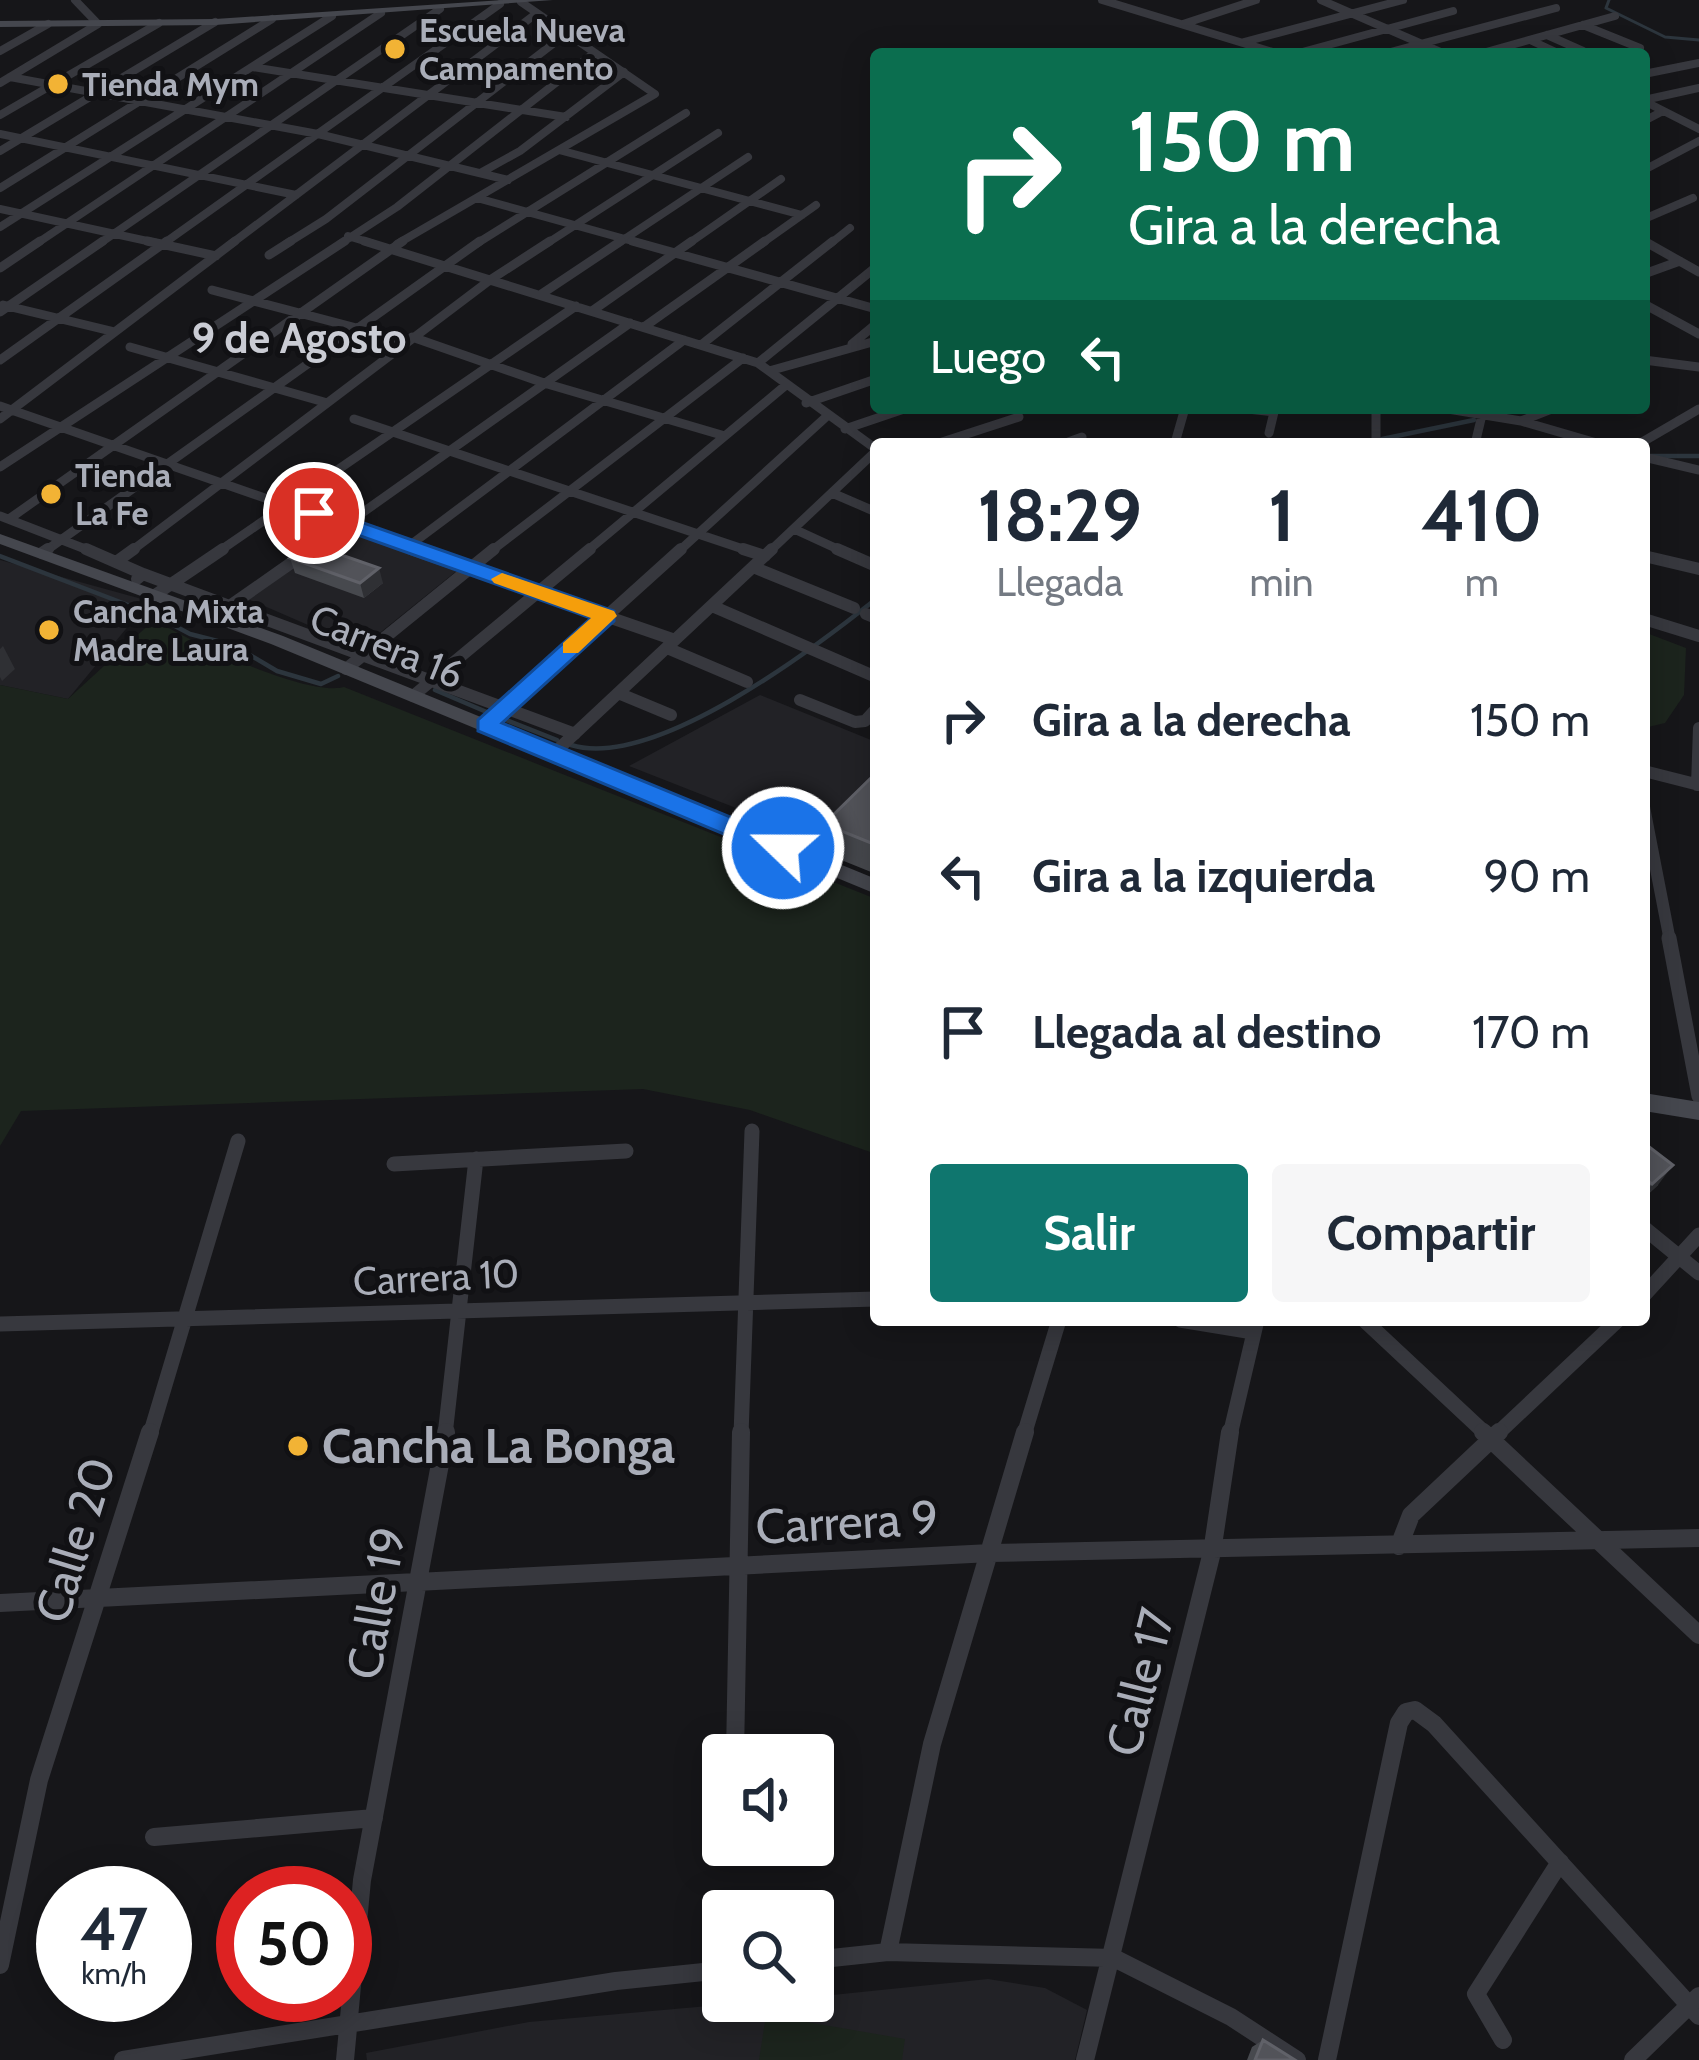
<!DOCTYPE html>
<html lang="es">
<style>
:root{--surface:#fff;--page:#f6f6f7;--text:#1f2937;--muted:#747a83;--accent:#0f766e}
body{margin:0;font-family:Cabin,sans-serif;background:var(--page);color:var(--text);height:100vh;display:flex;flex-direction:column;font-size:45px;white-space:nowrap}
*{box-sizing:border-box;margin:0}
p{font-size:39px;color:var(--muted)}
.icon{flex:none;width:66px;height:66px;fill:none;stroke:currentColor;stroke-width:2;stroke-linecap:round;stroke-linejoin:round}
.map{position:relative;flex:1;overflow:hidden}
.sheet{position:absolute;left:870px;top:438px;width:780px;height:888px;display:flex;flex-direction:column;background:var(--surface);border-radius:12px;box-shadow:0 6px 30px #0003}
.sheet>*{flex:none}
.banner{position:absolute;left:870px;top:48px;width:780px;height:366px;border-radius:12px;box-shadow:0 6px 30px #0003;background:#0b6e4f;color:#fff;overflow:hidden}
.controls{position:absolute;left:702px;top:1734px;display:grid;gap:24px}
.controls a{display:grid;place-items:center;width:132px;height:132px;border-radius:12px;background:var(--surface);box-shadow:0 6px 30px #0003;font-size:60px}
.speed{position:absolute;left:36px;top:1866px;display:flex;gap:24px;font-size:60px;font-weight:700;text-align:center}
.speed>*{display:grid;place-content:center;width:156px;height:156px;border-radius:50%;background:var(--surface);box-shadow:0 6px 30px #0003;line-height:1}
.speed small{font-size:30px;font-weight:400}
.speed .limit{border:18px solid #d22;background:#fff;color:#111}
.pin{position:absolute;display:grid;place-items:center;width:102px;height:102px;color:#fff;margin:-51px;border:6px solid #fff;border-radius:50%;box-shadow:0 3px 12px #0007}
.me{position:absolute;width:132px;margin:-66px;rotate:292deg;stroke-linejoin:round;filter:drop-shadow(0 0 9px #0008)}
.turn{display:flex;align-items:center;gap:42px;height:252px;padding:0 60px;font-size:54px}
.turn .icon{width:156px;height:156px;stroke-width:2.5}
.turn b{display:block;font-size:84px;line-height:102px}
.then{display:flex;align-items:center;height:114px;padding:0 60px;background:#0003;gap:24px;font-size:45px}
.eta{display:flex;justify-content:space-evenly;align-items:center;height:204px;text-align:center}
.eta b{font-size:72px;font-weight:700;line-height:84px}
.button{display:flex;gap:24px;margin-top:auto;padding:24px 60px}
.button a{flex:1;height:138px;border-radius:12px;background:var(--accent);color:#fff;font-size:48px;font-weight:700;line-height:138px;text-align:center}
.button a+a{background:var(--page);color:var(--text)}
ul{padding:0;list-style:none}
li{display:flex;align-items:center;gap:36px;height:156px;padding:0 60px}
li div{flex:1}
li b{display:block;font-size:45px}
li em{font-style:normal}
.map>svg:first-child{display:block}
.built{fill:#222226}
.green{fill:#1c241d}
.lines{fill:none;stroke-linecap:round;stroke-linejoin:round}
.stream-far1{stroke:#2c353d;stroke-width:3}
.stream{stroke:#2c353d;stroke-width:4.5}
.minor-far4{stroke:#37383e;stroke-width:8}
.minor-far3{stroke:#37383e;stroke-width:9}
.minor-far2{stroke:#37383e;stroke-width:12}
.minor-far1{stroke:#37383e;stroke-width:15}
.minor{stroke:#37383e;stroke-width:18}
.secondary{fill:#45474e;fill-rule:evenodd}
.wall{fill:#47494e}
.shaded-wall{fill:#2f3034}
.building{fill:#525359;stroke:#606168;stroke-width:3}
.route{fill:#1a73e8;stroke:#114b97;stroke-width:3}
.slow{fill:#f59e0b}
.poi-dot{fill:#f2b335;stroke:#111114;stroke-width:4.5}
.labels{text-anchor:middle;stroke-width:10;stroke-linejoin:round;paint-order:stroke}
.far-poi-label{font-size:33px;font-weight:bold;fill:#a9adb8;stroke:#111114;text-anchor:start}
.street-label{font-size:39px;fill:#a9adb8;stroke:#111114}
.far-district-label{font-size:42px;font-weight:bold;fill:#caccd4;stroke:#111114}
.near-poi-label{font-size:48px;font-weight:bold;fill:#a9adb8;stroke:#111114;text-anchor:start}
.near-street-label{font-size:48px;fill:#a9adb8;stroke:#111114}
</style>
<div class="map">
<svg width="1699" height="2060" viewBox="0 0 1699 2060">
<rect width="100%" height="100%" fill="#161619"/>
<path class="built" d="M347,529l112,40 -98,79 -113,-49z
M0,560l149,41 -81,98 -68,-14z
M760,695l116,47v41l-61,56 -186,-73z
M988,1979l57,9 42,22 -12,50h-708l-1,-7 163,-31 235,-21h49v-4z"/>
<path class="green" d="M154,620c36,21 152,77 190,67l532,212v255l-126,-44 -107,-21 -622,22 -21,35v-461l68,14z
M1644,632l42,16 -2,47 -19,28 -21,5z
M766,2015l139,24 -3,21h-143z"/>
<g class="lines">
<path class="stream-far1" d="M1609,0l-3,8 59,29 34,3"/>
<path class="stream" d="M1382,439l92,-19
M1313,444h23
M1651,456h48
M0,556l128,49
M158,617l32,17 43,11 44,26 44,13 17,-8
M435,690l54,23
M501,718l56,22
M571,745c83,25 241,-95 305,-146"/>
<path class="minor-far4" d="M1102,0l177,54
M1321,0l124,54
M1183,24l73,-24
M1583,25l57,23
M1547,35l36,16
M1530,40l30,14
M1244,42l159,-42
M0,51l48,-27
M1295,54l158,-43
M1383,54l173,-46
M1479,54l136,-38
M252,67l314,50
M1644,74l55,-11
M10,77l308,57 190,46
M0,83l98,-59 -23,-24
M1644,100l55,-12
M1644,101l55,28
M0,115l159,-92
M1644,121l19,-10
M0,134l296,61
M559,150l243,65
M0,151l215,-129
M1644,170l55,-29
M482,172l38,-21 104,-79
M0,188l272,-169
M477,198l166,46
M0,209l161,35
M1644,219l49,-21
M0,227l332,-211
M348,236l26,8
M1644,241l5,3
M36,244l345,-231
M99,244l341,-235
M163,244l337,-240
M231,244l306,-231
M286,244l40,-25 241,-186
M340,244l57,-37 197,-154
M397,244l258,-150 -134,-92
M476,244l210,-131
M546,244l172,-111
M617,244l131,-87
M688,244l93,-65
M761,244l55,-39
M830,244l20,-16"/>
<path class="minor-far3" d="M147,241l69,15
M364,241l394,122 118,86
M632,241l244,68
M1644,241l55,31
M269,255l22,-14
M0,268l40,-27
M1644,274l36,-13
M212,290l194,51
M540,295l81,-54
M1644,304l55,30
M3,305l112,27
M592,311l100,-70
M0,312l103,-71
M644,327l121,-86
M412,337l132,46 181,53
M852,344l24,-20
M701,345l132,-104
M130,347l194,55
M0,360l167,-119
M1644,360l55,7
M758,363l118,-96
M769,371l107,-30
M806,403l70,-24
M0,406l420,146
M1239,408l35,4
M1376,408v36
M1442,408l79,13 79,23
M0,419l235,-178
M354,419l398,133
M1521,421l33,-13
M845,429l62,-21
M1269,433l6,-25
M1175,443l10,-35
M936,444l83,-27
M1063,444l19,-7
M1475,444l7,-29
M1639,444l60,-35
M1644,457l55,13
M0,467l345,-226
M832,493l44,19
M0,516l93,36
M9,519l394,-278
M794,529l50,23
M409,546l275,-206
M44,552l436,-311
M130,552l360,-272 60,-39
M218,552l358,-246
M307,552l323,-229
M490,552l253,-194
M586,552l200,-167
M678,552l148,-135
M769,552l107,-101"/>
<path class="minor-far2" d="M86,549l57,25 -6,5
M411,549l264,91
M743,549l22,7
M837,549l39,17
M42,553l6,-4
M1644,556l55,13
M116,562l18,-13
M753,567l101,41
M143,574l432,160
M155,595l68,-46
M712,606l164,71
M866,614l10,4
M214,617l97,-68
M1644,619l55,17
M667,648l80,34
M346,669l148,-120
M618,693l53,22
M413,696l177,-147
M800,700l55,22 10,-1 11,-12
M486,725l195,-176
M553,754l219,-205
M1644,771l55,14
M1697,785l2,-57
M1644,807l26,134"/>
<path class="minor-far1" d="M1669,938l30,158
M394,1164l232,-13
M1644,1228l55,45
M1644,1295l55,-60
M1180,1320l73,12
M1364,1320l123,115
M0,1324l876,-25
M150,1435l88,-294
M445,1435l31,-276
M741,1435l11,-304
M1024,1435l35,-115
M1230,1435l27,-115
M1496,1435l122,-115"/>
<path class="minor" d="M1483,1432l216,203
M1399,1546l12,-31 88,-83
M0,1603l991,-50 708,-15
M735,1755l6,-323
M154,1837l220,-19
M888,1952l44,-208 93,-312
M813,1960l75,-8 226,6 117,59 66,43
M0,1965l39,-185 111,-348
M1503,2040l-27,-46 84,-132
M123,2060l493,-79 107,-11
M345,2060l17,-180 84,-448
M1085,2060l127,-508 18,-120
M1327,2060l72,-337 7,-11 9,-2 19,14 265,292
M1633,2060l66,-64"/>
<path class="secondary" d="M503,0h50l-338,25 -215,2v-6l215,-2z
M0,534l283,102 593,243v15l-605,-250 -271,-100z
M1644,1093l55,9v18l-55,-9z"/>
</g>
<path class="wall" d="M290,558l93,25 -19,15 -69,-25z
M876,774v100l-52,-21v-29z
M1644,1143l14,42 -14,13z
M1263,2040l32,20h-48l5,-13z"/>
<path class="shaded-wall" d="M379,568l4,15 -19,15 -4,-15z
M3,646l12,23 -13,12 -2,-4v-28z
M1673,1165l-15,20 -14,13v-3l8,-11z"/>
<path class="building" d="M310,544l69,24 -19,15 -70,-25z
M875,774l1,71 -52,-21z
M1644,1143l29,22 -21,19 -8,-6z
M1263,2040l32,20h-40z"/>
<path class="route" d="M307,508h14l293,103v10l-112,102 289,119 4,6 -4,7h-17l-296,-124v-11l113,-102 -284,-101z"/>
<path class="slow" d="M502,573l112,38 3,5 -39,37h-15v-10l28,-25 -97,-35 -3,-4z"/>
<g class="poi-dot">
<circle cx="395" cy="49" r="12"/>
<circle cx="58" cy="84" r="12"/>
<circle cx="51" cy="494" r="12"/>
<circle cx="49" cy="630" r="12"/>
<circle cx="298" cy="1446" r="12"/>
</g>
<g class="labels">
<g class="far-poi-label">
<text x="419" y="42">Escuela Nueva<tspan x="419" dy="38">Campamento</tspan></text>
<text x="82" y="96">Tienda Mym</text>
<text x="75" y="487">Tienda<tspan x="75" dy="38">La Fe</tspan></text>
<text x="73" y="623">Cancha Mixta<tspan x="73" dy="38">Madre Laura</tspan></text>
</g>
<g class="street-label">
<text transform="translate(387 646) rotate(22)" y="14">Carrera 16</text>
<text transform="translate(436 1277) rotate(-3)" y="14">Carrera 10</text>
</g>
<g class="far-district-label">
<text x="299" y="353">9 de Agosto</text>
</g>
<g class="near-poi-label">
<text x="322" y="1463">Cancha La Bonga</text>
</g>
<g class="near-street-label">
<text transform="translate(847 1522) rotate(-3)" y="17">Carrera 9</text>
<text transform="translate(75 1540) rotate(-73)" y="17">Calle 20</text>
<text transform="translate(376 1603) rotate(-80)" y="17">Calle 19</text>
<text transform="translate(1140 1682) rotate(-76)" y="17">Calle 17</text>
</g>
</g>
</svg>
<div class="controls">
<a><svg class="icon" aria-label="sound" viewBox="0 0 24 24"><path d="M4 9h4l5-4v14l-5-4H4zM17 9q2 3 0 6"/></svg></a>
<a><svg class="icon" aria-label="search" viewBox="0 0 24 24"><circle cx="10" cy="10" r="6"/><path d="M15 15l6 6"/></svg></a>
</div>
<div class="speed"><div>47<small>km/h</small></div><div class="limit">50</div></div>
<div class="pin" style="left:314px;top:513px;background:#d93025"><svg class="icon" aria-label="arrive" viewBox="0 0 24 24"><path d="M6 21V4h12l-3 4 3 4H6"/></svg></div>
<svg class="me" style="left:783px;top:848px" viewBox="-20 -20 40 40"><circle r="17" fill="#1a73e8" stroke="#fff" stroke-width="3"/><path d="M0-11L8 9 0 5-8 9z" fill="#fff"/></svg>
<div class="banner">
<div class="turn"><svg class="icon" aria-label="right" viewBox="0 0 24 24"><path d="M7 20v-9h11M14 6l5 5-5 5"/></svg><div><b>150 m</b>Gira a la derecha</div></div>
<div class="then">Luego<svg class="icon" aria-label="left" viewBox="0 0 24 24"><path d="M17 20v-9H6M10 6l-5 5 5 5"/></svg></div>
</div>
<section class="sheet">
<div class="eta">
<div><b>18:29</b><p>Llegada</p></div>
<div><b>1</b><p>min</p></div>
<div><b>410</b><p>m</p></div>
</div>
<ul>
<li><svg class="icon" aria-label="right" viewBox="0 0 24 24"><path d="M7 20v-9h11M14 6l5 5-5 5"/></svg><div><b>Gira a la derecha</b></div><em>150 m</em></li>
<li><svg class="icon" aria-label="left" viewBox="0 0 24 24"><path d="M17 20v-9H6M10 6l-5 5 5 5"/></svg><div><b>Gira a la izquierda</b></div><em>90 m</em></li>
<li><svg class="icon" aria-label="arrive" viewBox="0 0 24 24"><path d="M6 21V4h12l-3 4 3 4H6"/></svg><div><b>Llegada al destino</b></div><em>170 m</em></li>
</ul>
<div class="button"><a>Salir</a><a>Compartir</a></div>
</section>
</div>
